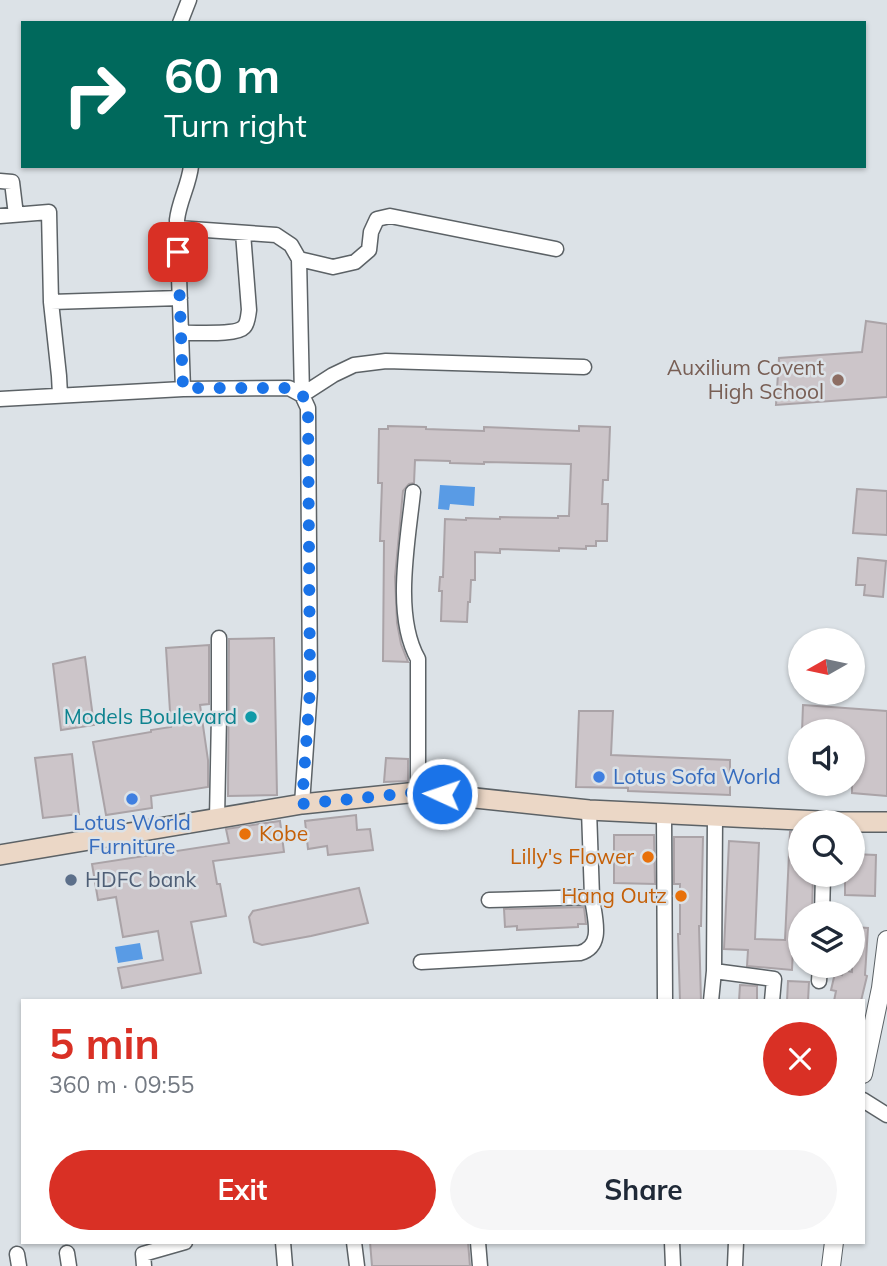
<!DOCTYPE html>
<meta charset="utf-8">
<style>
:root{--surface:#fff;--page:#f6f6f7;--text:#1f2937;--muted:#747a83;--accent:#d93025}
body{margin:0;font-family:Mulish,sans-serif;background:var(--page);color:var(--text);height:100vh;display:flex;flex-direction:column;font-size:26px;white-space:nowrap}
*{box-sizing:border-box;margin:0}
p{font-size:23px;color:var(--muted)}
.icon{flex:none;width:38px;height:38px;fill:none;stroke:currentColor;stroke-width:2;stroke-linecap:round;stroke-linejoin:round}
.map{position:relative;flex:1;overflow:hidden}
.details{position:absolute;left:21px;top:999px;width:844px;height:245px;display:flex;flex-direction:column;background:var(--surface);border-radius:0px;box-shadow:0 2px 5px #0004}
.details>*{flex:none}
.banner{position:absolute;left:21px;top:21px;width:845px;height:147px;border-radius:0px;box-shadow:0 2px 5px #0004;background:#00695c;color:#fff;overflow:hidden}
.needle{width:46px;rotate:261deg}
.tools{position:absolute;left:788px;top:628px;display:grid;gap:14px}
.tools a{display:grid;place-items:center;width:77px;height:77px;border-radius:50%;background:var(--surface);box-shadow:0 2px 5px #0004;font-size:35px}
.pin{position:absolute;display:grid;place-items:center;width:60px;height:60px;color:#fff;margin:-30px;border-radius:14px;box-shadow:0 4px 10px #0006}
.me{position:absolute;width:77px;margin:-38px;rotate:273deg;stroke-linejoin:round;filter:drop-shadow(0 0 5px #0008)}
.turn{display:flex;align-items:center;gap:24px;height:147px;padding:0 28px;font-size:32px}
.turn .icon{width:91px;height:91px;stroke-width:2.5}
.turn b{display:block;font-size:49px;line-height:60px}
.round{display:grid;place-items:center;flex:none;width:74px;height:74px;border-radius:37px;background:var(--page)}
.summary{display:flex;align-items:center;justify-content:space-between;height:119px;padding:0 28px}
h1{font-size:42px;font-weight:700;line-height:52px;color:var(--accent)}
.primary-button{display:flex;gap:14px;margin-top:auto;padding:14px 28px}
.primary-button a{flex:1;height:80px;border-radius:42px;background:var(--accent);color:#fff;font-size:28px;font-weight:700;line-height:80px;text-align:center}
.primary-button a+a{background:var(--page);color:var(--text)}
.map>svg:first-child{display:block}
.water{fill:#599be5}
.building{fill:#ccc5c9;stroke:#aaa3a7;stroke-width:2}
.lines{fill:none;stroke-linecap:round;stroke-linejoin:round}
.minor-casing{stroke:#5c6266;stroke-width:17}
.tertiary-casing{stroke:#5c6266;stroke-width:20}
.secondary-casing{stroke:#5c6266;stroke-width:22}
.minor{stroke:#fff;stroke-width:14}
.tertiary{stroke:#fff;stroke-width:18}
.secondary{stroke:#ebd7c6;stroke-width:19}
.route{stroke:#1a73e8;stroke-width:12;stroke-dasharray:0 21.6}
.education-dot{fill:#8d6e63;stroke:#dce2e7;stroke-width:2.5}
.culture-dot{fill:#0f9aa8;stroke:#dce2e7;stroke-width:2.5}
.shop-dot{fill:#3f7fe0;stroke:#dce2e7;stroke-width:2.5}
.food-dot{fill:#e8710a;stroke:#dce2e7;stroke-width:2.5}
.service-dot{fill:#5c6f8a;stroke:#dce2e7;stroke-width:2.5}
.labels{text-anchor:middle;stroke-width:5;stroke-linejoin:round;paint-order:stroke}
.education-label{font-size:21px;fill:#785e54;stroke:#dce2e7;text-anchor:end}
.culture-label{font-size:21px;fill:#0d838f;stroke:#dce2e7;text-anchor:end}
.shop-label{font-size:21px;fill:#366cbe;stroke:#dce2e7;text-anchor:start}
.food-label{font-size:21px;fill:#c56008;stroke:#dce2e7;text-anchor:end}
.service-label{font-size:21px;fill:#4e5e75;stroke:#dce2e7;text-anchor:start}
</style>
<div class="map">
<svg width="887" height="1266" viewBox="0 0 887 1266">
<rect width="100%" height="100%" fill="#dce2e7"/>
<path class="water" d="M440,485l35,2 -1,19 -24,-2 -1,6 -11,-1z
M140,943l3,16 -25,4 -3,-16z"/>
<path class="building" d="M866,321l21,3v73l-111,8 3,-47 83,-6z
M388,426l38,1v2l58,2v-4l95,4v-5l31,1 -2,53h-5l-1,24h6l-1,37h-11v5h-10v3l-27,-1v3l-59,-2v4l-25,-1v28h-4l-1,22h-2l-1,20 -26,-1 1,-30h-3l1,-14h3l2,-58 21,1v-2l34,1v-2l58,1v-2h11l2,-52 -87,-2v2l-34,-1v-2l-35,-1 -1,23 -5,1 -6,7 -8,86 2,46 4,21 7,18 -25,-1 1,-120h-4l2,-58h-4l1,-54h9z
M857,489l30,2v44l-34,-2z
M858,558l28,3 -3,36 -19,-2 1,-10h-9z
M274,638l3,157 -49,1 1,-157z
M209,645v59l-9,1 8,55v27l-57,9 1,12 -46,7 -13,-73 58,-10v-2l20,-3 -5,-79z
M85,657l9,68 -33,5 -8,-66z
M803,705l84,6v85l-35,-3v-61h-50z
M579,711h34l-2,44 119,5v35l-102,-4v-3l-52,-1z
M72,754l7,60 -36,4 -8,-60z
M386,758l22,1v22l-24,1z
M356,815l1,15 13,-1 3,21 -45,5 -1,-9 -19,3 -3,-28z
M280,821l4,31 -71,9 4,23h3l6,32 -35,6 10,51 -79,15 -4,-20 45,-8 -5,-29 -35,6 -7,-40 -18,3 -6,-36 137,-21 -3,-14z
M790,832l10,1v42h13l-1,39h-12v34h-7l-1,22 -45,-4 1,-16 -24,-1 5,-108 30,2 -4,96 30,1z
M614,835h40l1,49 -41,-1z
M674,837h29l-2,89h-2l2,75h-21l-2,-67h2v-50h-6z
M852,854l24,1 -1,41 -30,-1v-20h7z
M359,888l9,35 -57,13 -49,9 -8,-3 -5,-25 4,-6z
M584,907l2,17h-8v3l-61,3v-4l-12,1 -1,-18z
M852,927l16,1 -3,47 2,1 -6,25h-27l2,-10 -5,-1 4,-17 7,2 1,-5 9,2z
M788,981l21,1 -1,19h-21z
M740,985l17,1v15h-18z
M370,1242h98l2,24h-98z"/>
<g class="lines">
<g class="minor-casing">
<path id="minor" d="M180,23l9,-23
M191,166c-2,19 -12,35 -14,54l6,169 106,-1 13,7 6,13 2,281 -8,115
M0,181l12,1 4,33
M0,216l49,-4 2,90 8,74 1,19
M177,228l99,7 15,10 8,14 3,136 31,-20 21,-10 32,-4 198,6
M299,259l34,8 22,-5 14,-12 2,-18 6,-13 13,-3 166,33
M51,302l129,-4
M181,333c13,-1 55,3 63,-6 4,-4 4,-11 5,-17l-6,-77
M0,399l183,-10
M413,492c-5,49 -20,123 5,167v133
M664,814l1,187
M715,816l-1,155 60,8 -2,22
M217,819l2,-104v-77
M489,900l103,-3 -3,-87
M822,914l1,-39
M421,962l159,-9c25,-7 14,-36 12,-56
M819,981l1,-15
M711,1001l3,-30
M863,1100l24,15
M283,1242l2,24
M354,1242l3,24
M478,1242l2,24
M672,1242l1,24
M67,1253l2,13
M17,1254l2,12
M144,1266l-1,-12 42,-12
M735,1266l1,-24"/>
</g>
<g class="tertiary-casing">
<path id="tertiary" d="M863,1074l18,-86 6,-48
M831,1266l3,-24"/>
</g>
<g class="secondary-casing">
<path id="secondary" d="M0,855l302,-51 116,-12 171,18 251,12h47"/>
</g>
<use href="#minor" class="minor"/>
<use href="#tertiary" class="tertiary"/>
<use href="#secondary" class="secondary"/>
</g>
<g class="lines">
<path class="route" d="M178,252l5,136h106l13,6 6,14 2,281 -8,115 116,-12 24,2"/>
</g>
<circle class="education-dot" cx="838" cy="380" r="7"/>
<circle class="culture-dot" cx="251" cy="717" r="7"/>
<g class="shop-dot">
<circle cx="599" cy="777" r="7"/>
<circle cx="132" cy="799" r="7"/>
</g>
<g class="food-dot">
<circle cx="245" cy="834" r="7"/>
<circle cx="648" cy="857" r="7"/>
<circle cx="681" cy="896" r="7"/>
</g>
<circle class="service-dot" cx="71" cy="880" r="7"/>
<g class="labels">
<g class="education-label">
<text x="824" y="375">Auxilium Covent<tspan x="824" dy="24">High School</tspan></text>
</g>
<g class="culture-label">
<text x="237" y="724">Models Boulevard</text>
</g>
<g class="shop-label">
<text x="613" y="784">Lotus Sofa World</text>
<text x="132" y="830" text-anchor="middle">Lotus World<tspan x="132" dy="24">Furniture</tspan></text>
</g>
<g class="food-label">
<text x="259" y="841" text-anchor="start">Kobe</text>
<text x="634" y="864">Lilly's Flower</text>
<text x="667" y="903">Hang Outz</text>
</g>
<g class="service-label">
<text x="85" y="887">HDFC bank</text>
</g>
</g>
</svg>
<div class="tools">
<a><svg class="needle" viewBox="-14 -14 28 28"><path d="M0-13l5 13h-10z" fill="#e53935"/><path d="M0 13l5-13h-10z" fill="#747a83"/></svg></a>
<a><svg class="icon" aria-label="sound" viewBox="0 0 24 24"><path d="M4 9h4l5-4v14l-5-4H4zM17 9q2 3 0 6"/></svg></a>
<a><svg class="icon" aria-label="search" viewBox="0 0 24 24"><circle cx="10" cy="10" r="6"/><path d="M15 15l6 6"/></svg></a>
<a><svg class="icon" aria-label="layers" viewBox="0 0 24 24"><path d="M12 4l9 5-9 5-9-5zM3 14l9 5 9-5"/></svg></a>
</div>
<div class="pin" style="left:178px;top:252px;background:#d93025"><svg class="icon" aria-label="arrive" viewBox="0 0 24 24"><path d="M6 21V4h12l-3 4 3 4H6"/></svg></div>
<svg class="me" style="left:442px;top:794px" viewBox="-20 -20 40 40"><circle r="17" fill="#1a73e8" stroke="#fff" stroke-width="3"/><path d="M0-11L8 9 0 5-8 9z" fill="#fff"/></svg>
<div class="banner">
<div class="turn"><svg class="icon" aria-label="right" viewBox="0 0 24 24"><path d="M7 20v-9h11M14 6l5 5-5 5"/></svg><div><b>60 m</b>Turn right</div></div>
</div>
<section class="details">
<div class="summary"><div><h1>5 min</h1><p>360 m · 09:55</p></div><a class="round" style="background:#d93025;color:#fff"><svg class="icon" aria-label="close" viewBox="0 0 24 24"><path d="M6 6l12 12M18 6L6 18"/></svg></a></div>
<div class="primary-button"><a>Exit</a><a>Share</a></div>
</section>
</div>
